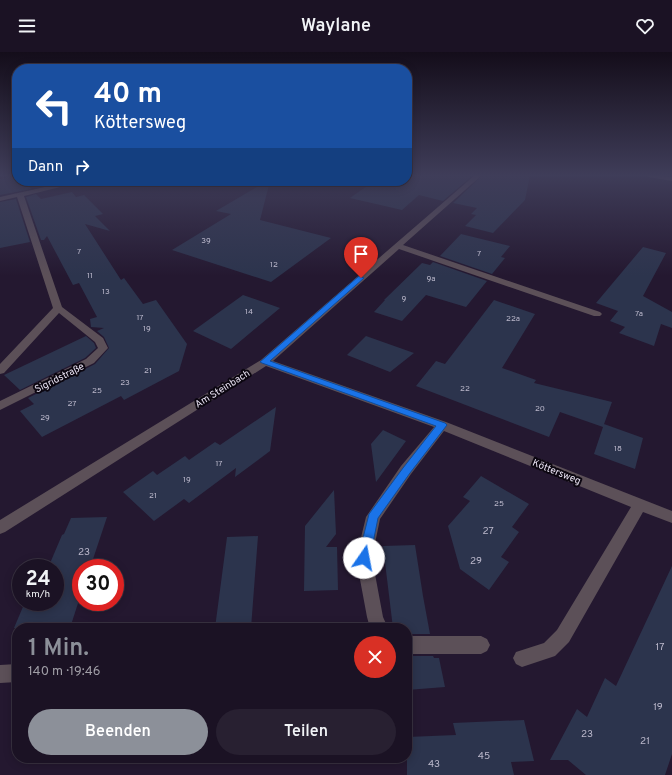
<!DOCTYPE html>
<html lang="de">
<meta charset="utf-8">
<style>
:root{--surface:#1b1224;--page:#282031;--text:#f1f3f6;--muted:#a09ea6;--line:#393241;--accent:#8c9099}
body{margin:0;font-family:Overpass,sans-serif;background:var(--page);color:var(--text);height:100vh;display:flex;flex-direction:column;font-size:15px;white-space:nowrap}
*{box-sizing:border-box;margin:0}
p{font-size:13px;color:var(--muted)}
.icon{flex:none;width:22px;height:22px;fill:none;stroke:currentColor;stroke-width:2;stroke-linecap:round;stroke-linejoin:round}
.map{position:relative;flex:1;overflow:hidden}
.panel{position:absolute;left:12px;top:571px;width:400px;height:140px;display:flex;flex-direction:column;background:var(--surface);border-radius:16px;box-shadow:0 2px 10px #0003,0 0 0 1px var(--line)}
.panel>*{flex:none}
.guide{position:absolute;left:12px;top:12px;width:400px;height:122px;border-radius:16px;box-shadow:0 2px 10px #0003,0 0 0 1px var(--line);background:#1a4fa0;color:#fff;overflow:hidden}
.speed{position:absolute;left:12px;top:507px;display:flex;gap:8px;font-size:20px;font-weight:700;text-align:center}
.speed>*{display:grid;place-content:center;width:52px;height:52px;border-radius:50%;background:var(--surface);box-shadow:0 2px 10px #0003,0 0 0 1px var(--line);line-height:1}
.speed small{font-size:10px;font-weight:400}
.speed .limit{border:6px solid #d22;background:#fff;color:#111}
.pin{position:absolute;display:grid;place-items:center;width:34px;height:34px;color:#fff;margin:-41px -17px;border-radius:50% 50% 50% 0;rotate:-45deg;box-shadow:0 0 4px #0007}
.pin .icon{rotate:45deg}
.me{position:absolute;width:44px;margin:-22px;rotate:12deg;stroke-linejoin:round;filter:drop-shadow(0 0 3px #0008)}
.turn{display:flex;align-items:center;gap:14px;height:84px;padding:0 16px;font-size:18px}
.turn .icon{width:52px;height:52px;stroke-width:2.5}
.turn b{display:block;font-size:28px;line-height:34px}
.then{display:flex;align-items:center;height:38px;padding:0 16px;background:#0003;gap:8px;font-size:15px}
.round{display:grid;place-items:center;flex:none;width:42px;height:42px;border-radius:21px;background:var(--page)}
.headline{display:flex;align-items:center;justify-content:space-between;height:68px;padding:0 16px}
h1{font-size:24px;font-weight:600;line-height:30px;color:var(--accent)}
.button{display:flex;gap:8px;margin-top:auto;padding:8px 16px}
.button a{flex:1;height:46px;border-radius:24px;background:var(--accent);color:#fff;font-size:16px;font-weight:600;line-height:46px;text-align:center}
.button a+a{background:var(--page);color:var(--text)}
header{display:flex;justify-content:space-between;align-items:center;height:52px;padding:0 16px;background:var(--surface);font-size:18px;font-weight:600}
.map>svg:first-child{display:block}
.building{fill:#2c344d}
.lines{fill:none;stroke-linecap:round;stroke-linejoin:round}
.minor{fill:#5c5058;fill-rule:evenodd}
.route{fill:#1a73e8;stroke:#114b97}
.labels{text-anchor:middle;stroke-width:4;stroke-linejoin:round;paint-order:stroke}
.number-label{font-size:8px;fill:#bcb9cc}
.street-label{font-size:10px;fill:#ece5f6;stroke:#0b0610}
.near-number-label{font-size:10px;fill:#bcb9cc}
</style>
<header><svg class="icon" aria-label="menu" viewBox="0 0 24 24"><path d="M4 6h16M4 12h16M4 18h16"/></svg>Waylane<svg class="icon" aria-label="heart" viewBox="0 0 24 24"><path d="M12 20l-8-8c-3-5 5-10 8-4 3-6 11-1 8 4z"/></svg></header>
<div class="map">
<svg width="672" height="723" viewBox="0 0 672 723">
<rect width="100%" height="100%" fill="#241830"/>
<path class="building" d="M17,123v6h7l7,8 -31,6v-16z
M407,123h66l-30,26 -24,-6 -17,15 -52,-12 24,-17h33z
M483,123h47l-5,25 -32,33 -28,-7 11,-11 -5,-1 6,-6 -24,-5z
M267,129h3l-10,39 71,18 -60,44 -99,-32 59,-36 -15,-3z
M72,140l4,5 8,-2 19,19 -8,2 15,15 -25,-7 36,56 3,-2 19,26 13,-4 31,44 -8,27 -55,29 -3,-4 -79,41 -22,-26 14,-7 -6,-6 67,-34 14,-16 -5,-11 -7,-6 7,-3 -13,-1 -1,-8 7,-2 -18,-34 -6,2 -26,-49 -3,4h-3l-15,-43 10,-3 5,5z
M16,147l14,43 -30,6v-46z
M461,182l49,12 -9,11 4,1 -13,16 -52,-18z
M643,195l23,6 -23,43 29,16v16l-11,-4 -7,22 -35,-13 6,-6 -15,-6 8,-10 -22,-8z
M433,210l54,19 -21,26 -40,-12 -24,26 -28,-9 11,-12h-1l38,-37 8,2z
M243,243l37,13 -49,41 -38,-18z
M494,248l41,14 -33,54 34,12 -2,3 78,19 -9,25 -43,-15 -11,25 -133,-51 20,-25 9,3z
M86,284l8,7 2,5 -11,10 -65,32 -16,-15z
M366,284l48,17 -24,19 -43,-17z
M276,355l-6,44 -35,26 1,-9 -47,35 -5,-4 -30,22 -31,-29 30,-21 4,4 28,-19 4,4 26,-18 5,3z
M604,372l39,14 -8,31 -41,-15z
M383,378l23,11 -30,41 -5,-38z
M481,424l48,28 -17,23 7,5 -18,25 8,5 -20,28 -29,-21 -12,-43 22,-25 -7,-4z
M334,438l2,44 -10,13h11l1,43 -34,1 1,-65z
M107,465l-17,51h-9v26l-11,34h-56l11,-26h30v-34h-7l14,-33 2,-1 7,-16z
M258,484l-7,92h-36l12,-91z
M415,493l8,51 7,38h-23v-6h-14l-10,-82z
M672,514v188l-7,21h-79l-18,-15h-18l27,-51 10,8 18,-39 11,8z
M407,604h26l1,2h5l6,29 -38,3z
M524,668l10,41 -23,1 3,13h-107v-38l49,-2 -3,-12z"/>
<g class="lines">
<path class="minor" d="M475,123h7l-79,70 197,67 2,2 -2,2h-6l-195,-67 -126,112 173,61 226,89v12l-29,-11 -74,130 -14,14 -33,11 -6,-3 -3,-6 3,-6 28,-9 13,-13 74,-123 -187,-76 -33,43 -31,45 -8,39 11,59 5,11h-18l-3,-11 -11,-59 10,-41 35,-51 33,-39 -168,-61 -261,166 -5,2v-14l261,-160z
M646,123l26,2v4l-23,-4z
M72,129h12l-60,15 38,111 41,31 5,10 -14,15 -94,47v-9l86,-42 12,-11 -3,-6 -36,-29 -55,60 -4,1v-10l53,-56 -36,-111 -17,4v-4z
M407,584h74l6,3 3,6 -3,6 -6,3h-74z
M17,612v18l-17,1v-18z"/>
</g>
<linearGradient id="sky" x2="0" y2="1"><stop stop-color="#140d1a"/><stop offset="0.55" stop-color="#3f3d59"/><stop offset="1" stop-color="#3f3d59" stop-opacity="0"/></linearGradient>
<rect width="672" height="224" fill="url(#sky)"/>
<path class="route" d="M359,224l5,2 -94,83 175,62 2,2 -37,48 -32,45 -8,40 -2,4 -4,2 -4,-2 -2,-4 11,-44 34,-46 33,-42 -174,-63 -2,-1z"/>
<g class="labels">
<g class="number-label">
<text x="206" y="191">39</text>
<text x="79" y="202">7</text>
<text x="479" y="204">7</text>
<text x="274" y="215">12</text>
<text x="90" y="226">11</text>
<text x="431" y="229">9a</text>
<text x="106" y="242">13</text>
<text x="404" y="249">9</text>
<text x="249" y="262">14</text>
<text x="639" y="264">7a</text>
<text x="140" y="268">17</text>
<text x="513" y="269">22a</text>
<text x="147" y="279">19</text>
<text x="148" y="321">21</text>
<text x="125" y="333">23</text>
<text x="465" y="339">22</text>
<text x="97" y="341">25</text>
<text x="72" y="354">27</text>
<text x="540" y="359">20</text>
<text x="45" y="368">29</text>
<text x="618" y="399">18</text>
<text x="219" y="414">17</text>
<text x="187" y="430">19</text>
<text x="153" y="446">21</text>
<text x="499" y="454">25</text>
</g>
<g class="street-label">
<text transform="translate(59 325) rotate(-27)" y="4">Sigridstraße</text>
<text transform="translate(222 336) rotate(-32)" y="4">Am Steinbach</text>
<text transform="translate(557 419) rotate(22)" y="4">Köttersweg</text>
</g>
<g class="near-number-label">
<text x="488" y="482">27</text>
<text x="84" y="503">23</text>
<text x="476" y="512">29</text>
<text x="660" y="598">17</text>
<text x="658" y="658">19</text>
<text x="587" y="685">23</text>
<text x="645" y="692">21</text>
<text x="484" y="707">45</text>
<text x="434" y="715">43</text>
</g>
</g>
</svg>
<div class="speed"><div>24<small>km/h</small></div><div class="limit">30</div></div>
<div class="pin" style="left:361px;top:226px;background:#d93025"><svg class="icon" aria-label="arrive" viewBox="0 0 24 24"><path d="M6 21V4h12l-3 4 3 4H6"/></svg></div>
<svg class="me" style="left:364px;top:506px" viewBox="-20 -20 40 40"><circle r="19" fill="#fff"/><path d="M0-13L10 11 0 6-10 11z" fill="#1a73e8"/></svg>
<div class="guide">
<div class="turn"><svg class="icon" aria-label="left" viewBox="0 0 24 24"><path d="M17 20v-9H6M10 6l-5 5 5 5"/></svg><div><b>40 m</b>Köttersweg</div></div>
<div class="then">Dann<svg class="icon" aria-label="right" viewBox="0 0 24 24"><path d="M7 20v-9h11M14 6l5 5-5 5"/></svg></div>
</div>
<section class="panel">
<div class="headline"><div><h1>1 Min.</h1><p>140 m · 19:46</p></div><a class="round" style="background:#d93025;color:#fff"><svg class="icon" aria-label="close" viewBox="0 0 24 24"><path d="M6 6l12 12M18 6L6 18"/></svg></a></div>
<div class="button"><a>Beenden</a><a>Teilen</a></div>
</section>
</div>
